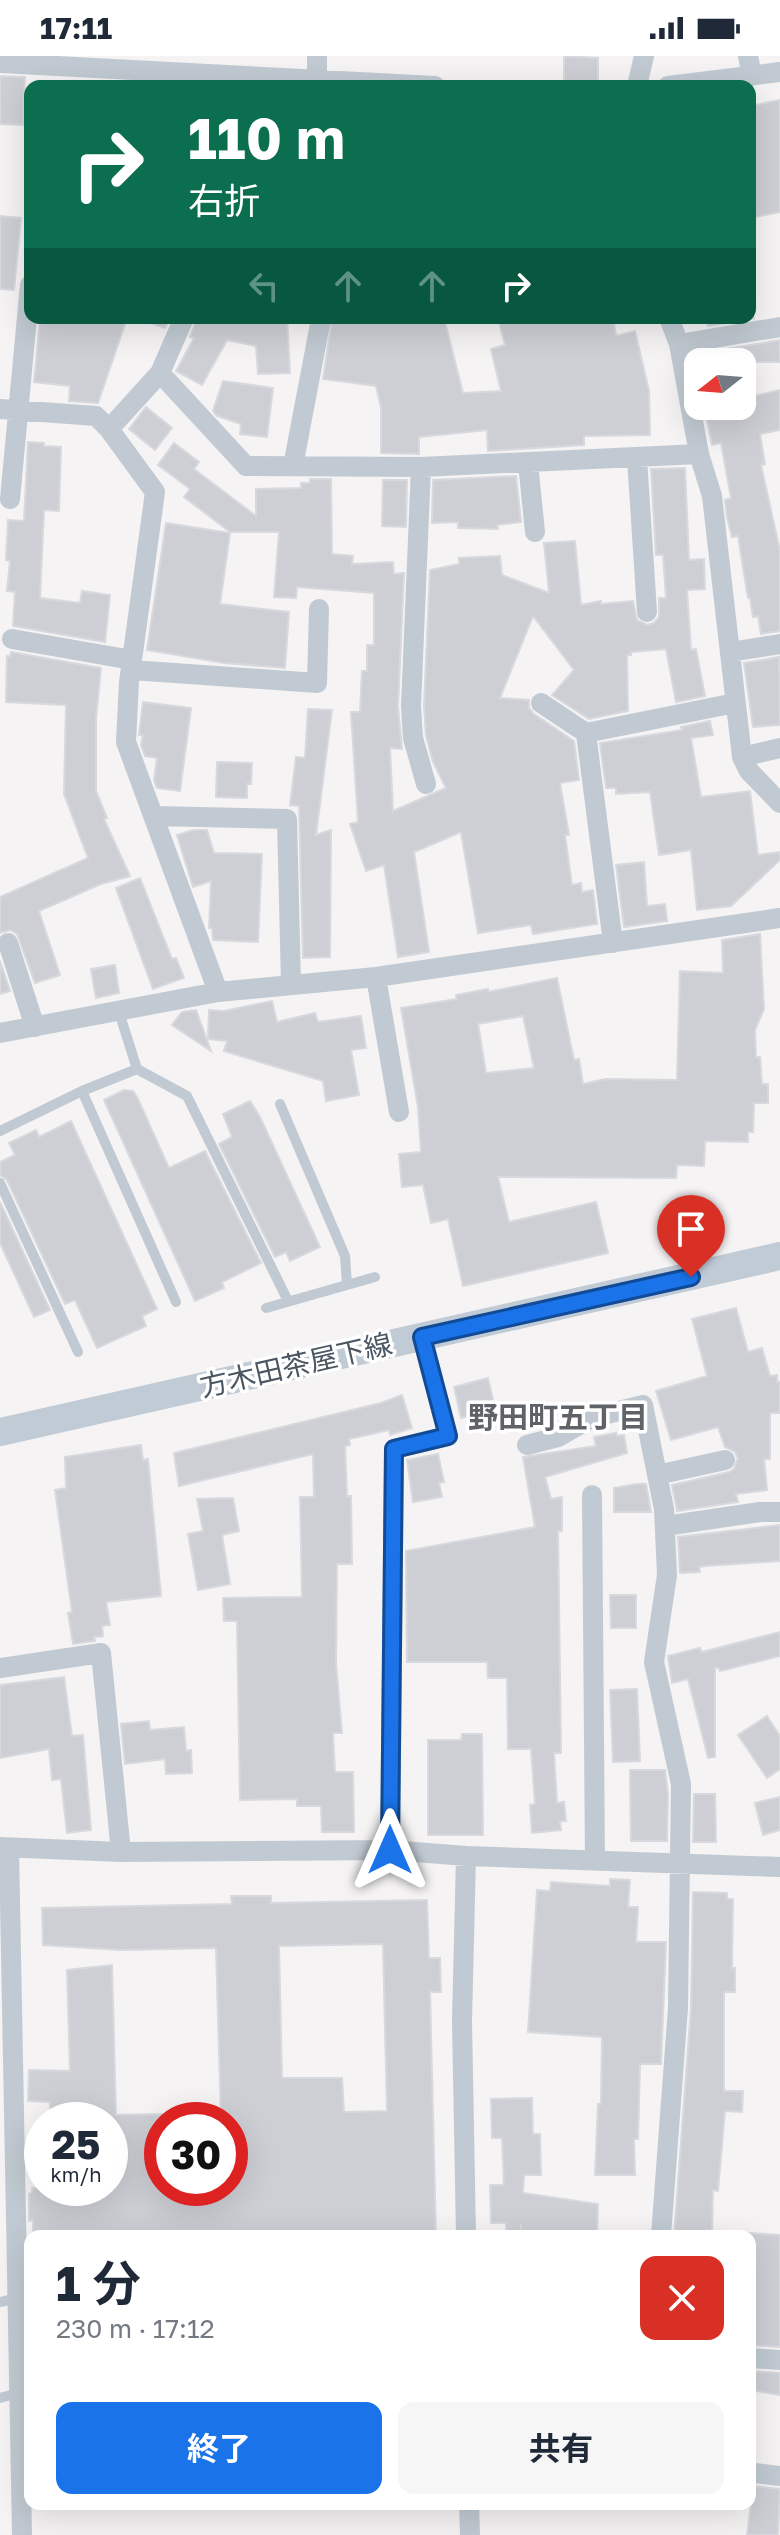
<!DOCTYPE html>
<html lang="ja">
<meta charset="utf-8">
<style>
:root{--surface:#fff;--page:#f6f6f7;--text:#1f2937;--muted:#747a83;--accent:#1a73e8}
body{margin:0;font-family:"Golos Text","Noto Sans JP",sans-serif;background:var(--page);color:var(--text);height:100vh;display:flex;flex-direction:column;font-size:30px;white-space:nowrap}
*{box-sizing:border-box;margin:0}
p{font-size:26px;color:var(--muted)}
.icon{flex:none;width:44px;height:44px;fill:none;stroke:currentColor;stroke-width:2;stroke-linecap:round;stroke-linejoin:round}
.map{position:relative;flex:1;overflow:hidden}
.sheet{position:absolute;left:24px;top:2174px;width:732px;height:280px;display:flex;flex-direction:column;background:var(--surface);border-radius:16px;box-shadow:0 8px 32px #0002}
.sheet>*{flex:none}
.top-card{position:absolute;left:24px;top:24px;width:732px;height:244px;border-radius:16px;box-shadow:0 8px 32px #0002;background:#0b6e4f;color:#fff;overflow:hidden}
.needle{width:52px;rotate:253deg}
.buttons{position:absolute;left:684px;top:292px;display:grid;gap:16px}
.buttons a{display:grid;place-items:center;width:72px;height:72px;border-radius:16px;background:var(--surface);box-shadow:0 8px 32px #0002;font-size:40px}
.speed{position:absolute;left:24px;top:2046px;display:flex;gap:16px;font-size:40px;font-weight:700;text-align:center}
.speed>*{display:grid;place-content:center;width:104px;height:104px;border-radius:50%;background:var(--surface);box-shadow:0 8px 32px #0002;line-height:1}
.speed small{font-size:20px;font-weight:400}
.speed .limit{border:12px solid #d22;background:#fff;color:#111}
.pin{position:absolute;display:grid;place-items:center;width:68px;height:68px;color:#fff;margin:-82px -34px;border-radius:50% 50% 50% 0;rotate:-45deg;box-shadow:0 0 8px #0007}
.pin .icon{rotate:45deg}
.me{position:absolute;width:88px;margin:-44px;rotate:0deg;stroke-linejoin:round;filter:drop-shadow(0 0 6px #0008)}
.turn{display:flex;align-items:center;gap:28px;height:168px;padding:0 32px;font-size:36px}
.turn .icon{width:104px;height:104px;stroke-width:2.5}
.turn b{display:block;font-size:56px;line-height:68px}
.lanes{display:flex;align-items:center;height:76px;padding:0 32px;background:#0003;justify-content:center;gap:40px;direction:ltr}
.lanes .off{opacity:.35}
.round{display:grid;place-items:center;flex:none;width:84px;height:84px;border-radius:16px;background:var(--page)}
.headline{display:flex;align-items:center;justify-content:space-between;height:136px;padding:0 32px}
h1{font-size:48px;font-weight:700;line-height:60px}
.button{display:flex;gap:16px;margin-top:auto;padding:16px 32px}
.button a{flex:1;height:92px;border-radius:16px;background:var(--accent);color:#fff;font-size:32px;font-weight:700;line-height:92px;text-align:center}
.button a+a{background:var(--page);color:var(--text)}
.status{display:flex;justify-content:space-between;align-items:center;height:56px;padding:0 40px;background:var(--surface);direction:ltr}
.status svg{height:22px;fill:currentColor}
.map>svg:first-child{display:block}
.building{fill:#cdcfd5;stroke:#d7d9de;stroke-width:2;fill-rule:evenodd}
.lines{fill:none;stroke-linecap:round;stroke-linejoin:round}
.lane{stroke:#c1cad2;stroke-width:10}
.street{stroke:#c1cad2;stroke-width:20}
.secondary{stroke:#c1cbd6;stroke-width:28}
.route-casing{stroke:#114b97;stroke-width:20}
.route{stroke:#1a73e8;stroke-width:14}
.labels{text-anchor:middle;stroke-width:7;stroke-linejoin:round;paint-order:stroke}
.street-label{font-size:28px;fill:#4a5661;stroke:#fff}
.neighbourhood-label{font-size:30px;font-weight:bold;fill:#5f6368;stroke:#fff}
</style>
<div class="status"><b>17:11</b><svg viewBox="0 0 49 12"><path d="M0 12V9h3v3zM5 12V6h3v6zM10 12V3h3v9zM15 12V0h3v12zM26 1h20v11H26zM47 4h2v5h-2z"/></svg></div>
<div class="map">
<svg width="780" height="2479" viewBox="0 0 780 2479">
<rect width="100%" height="100%" fill="#f5f3f3"/>
<path class="building" d="M564,0l34,2v23h-34z
M0,20l25,1 -2,48 -23,-1z
M780,44v112l-30,6v-112z
M0,160l21,2 -7,72 -14,-1z
M40,262h87l-29,85 -29,-2 1,-15 -36,-4z
M146,262h24l-5,10 -20,-7z
M197,262h90l3,55 -32,1 -2,-28 -29,-6 -25,45 -26,-14 18,-33 -4,-1z
M332,262h112l19,75 38,-2 -10,-42 14,-4 -7,-27h90l1,4 24,-4 3,18 19,-5 14,60 1,44 -66,1v9l-96,6 -1,-21 -68,7v17l-38,-1v-46l-5,-21 -53,-7z
M706,262h49l-47,8z
M780,284v22h-64l-2,-11z
M223,325l50,7 -6,49 -27,-3 1,-10 -24,-8 -4,-5z
M780,334v40l-20,4 5,30 -4,1 19,86v80l-19,3 -3,-18 -5,1 -3,-19h-2l-10,-62 -6,1 -5,-20 -2,-17 6,-2 -10,-55 -9,2 -6,-30 50,-12 -2,-7z
M146,351l26,21 -17,22 -26,-21z
M28,386l16,1v3l17,1 -2,64 -15,-1 -4,88 40,5 2,-12 28,4 -5,47 -92,-16 2,-34 -8,-1 3,-30 -4,-1 2,-40 16,1z
M174,387l25,19 -5,7 62,47v-27l45,-1v-5h9v-4h21l1,75 21,2 -1,8 41,-2 1,12 10,-1 -6,133 4,43 -12,-1 3,63 53,-23 -13,-26 -7,-26 -2,-30 6,-136 29,-6v-6l41,-2 2,19 47,18 -5,-50 31,-2 6,64 20,-4v3l32,-3 4,19 10,5 7,-2 5,-6v-19h7l-3,-43h-7l-5,-86 34,-1 4,92 15,-1 1,30 -18,1 4,60 5,-1 9,47 -29,6 -10,-53 -35,3v3h-4l1,56 -39,8 -37,-24 22,-25 -41,-54 -33,82 29,2v8l5,6 40,27 5,39 -19,3 9,52h-4l7,50 9,-2 1,9 11,-2 4,34 -64,10 -2,-9 -53,8 -17,-101 -47,20 15,100 -31,5 -14,-92 -18,6 -16,-47 8,-2 -7,-110h9l2,-41h5v-26h7v-52l-77,-6 -1,11 -22,-1 5,-65h-49l-46,-35 6,-8 -32,-24z
M516,420l5,46 -24,3 1,4 -40,-1v-6l-26,1 1,-43z
M383,424h24l-1,47 -24,-1z
M166,467l64,10 -10,71 69,8 -4,56 -61,-5 -77,-13z
M11,596l90,16 -5,50v73l11,27 -3,1 26,57 -29,8 -62,27 21,64 -25,8 -18,-49 -7,-4 -10,3v-36l88,-39 -24,-64 2,-89 -60,-3 1,-46 3,1z
M779,601l1,68 -27,2 -9,-64z
M143,646l48,6 -11,83 -23,-3 -3,-8 3,-22 -12,-2 -4,-11 2,-10h-4z
M308,653l24,1 -16,125 15,-5 -1,127 -27,1 -4,-152 -9,-1 6,-48 9,1z
M710,665l3,14 -22,3 10,59 49,-6 8,64 22,-3v8l-49,46 -34,4 -6,-60 -32,5 -9,-63 -34,2v-6h-10l-6,-45 82,-13 -1,-3z
M217,706l35,1 -1,21h-4v14l-31,-1z
M194,774h13l7,23 48,1 -4,88 -45,-2 -1,-12h-3l2,-47 -18,6 -16,-52z
M644,806l3,44 18,-2 2,17 -43,6 -8,-62z
M140,822l32,81 4,-1 8,20 -31,11 -37,-101z
M760,878l4,75 -9,21 1,27h4l2,27h6v19h-14l-1,29h-5v10l-43,-1 -1,25 -27,-1 -1,13 -178,-1 11,45 87,-20 12,51 -145,33 -15,-67 -17,4 -8,-38 -21,2 -3,-33 22,-2 -3,-45 -17,-99 56,-9 -1,-4 32,-6v3l69,-14 17,82 5,-1 4,25 22,-5 72,1 3,-109 43,2 -1,-33zM523,960l11,52 -48,5 -8,-49z
M0,905l10,30 -10,3z
M115,909l4,28 -23,5 -5,-29z
M272,945l5,21 38,-9 3,9 43,-6 5,32 -15,2 8,45 -33,6 -3,-20 -99,-30 3,-10 -19,-2 1,-29 15,1z
M196,954l15,41 -39,-26 10,-13z
M124,1034l9,1 5,8 31,69 36,-17 56,112 -39,19 2,6 -29,13 -91,-201z
M250,1045l10,16 60,130 -30,14 -4,-9 -11,5 -56,-113 13,-7 -9,-23z
M71,1065l86,188 -15,7 4,10 -49,22 -22,-48 -10,4 -58,-124 -7,-5v-13l15,-7 -6,-12 27,-13 3,7z
M0,1146l50,108 -16,7 -34,-74z
M736,1252l12,44 14,-4 8,28 7,-1v7h3v31h-10v46h-6l3,31 -31,4 2,8 -61,9 -5,-26 57,-13 5,-3 4,-11 -4,-7 -9,-4 -7,-20 -47,13 -15,-49 51,-15 -15,-57z
M488,1322l9,39 -22,5 -2,-7 -12,3 -7,-31z
M402,1339l10,33 -22,7 -1,-5 -40,9 1,6 -5,1 2,50h4l1,68h-15l-1,99 6,70h-9l2,39h18l1,60h-32l-1,-26h-24v-7l-57,1 -3,-179h-13l-1,-23 79,-1 -2,-100h14l-1,-43 -134,32 -5,-33 207,-50z
M616,1377l1,3 7,-1 3,18 -82,24 6,22 11,-2v34h-4l3,222h-7l3,50 7,-1 2,19h-6l1,9 -29,3 -2,-28 5,-1 -4,-55h-23l-1,-71h-19l-1,-16h-80l-1,-111 129,-24 -12,-70 73,-11 -2,-9z
M141,1389l2,15 5,-1 13,137 -55,6 4,23 -8,1 1,10 -9,1 1,4 -22,3 -5,-31 4,-1 -17,-122 11,-2 -1,-31z
M438,1398l6,28 -5,1 3,14 -29,5 -6,-42z
M637,1428h9l5,28h-37v-24z
M233,1442l6,33 -17,4 8,49 -32,6 -10,-56 15,-3 -6,-32z
M780,1469v36l-75,5 -6,1 1,5 -20,1 -2,-36z
M610,1539h26v33h-25z
M780,1576v24l-60,15 -1,-3h-4v89l-7,1 -20,-79 -16,4 -4,-27 32,-8 2,4z
M64,1621l8,59 11,-1 8,95 -24,3 -6,-54 -9,1 -3,-31 -49,9v-73z
M637,1633l3,72 -27,1 -3,-72z
M767,1660l13,20v33l-13,9 -29,-43z
M149,1665l1,9 34,-3 2,24 5,-1 1,23 -26,1 -1,-15 -40,5 -4,-40z
M462,1678h20l1,101h-55v-95h33z
M630,1714h35l3,24 -1,47h-36z
M694,1738h21l1,48h-23z
M780,1741v33l-17,5 -8,-32z
M610,1823l20,1 -2,27h10l-2,35h30l-5,122h-21l-2,75h-4l1,36h-40l3,-71h3l1,-67 -74,-5 9,-142 13,1 1,-9 59,4z
M693,1836l34,1v6h6l-1,69h3v24h-11v99h19l-1,21 -17,-1 -7,80 -5,-1 -1,40h-6l-1,6h-31l17,-228z
M231,1840h40v7l156,-3 2,58h11l1,34h-11l6,244h-403v-16l-4,1v-27l3,-1v-5h78v-68h-60v-18l-22,-1 1,-31 41,1 -3,-101 45,-5 4,150 46,-1v74h68v-68h-9l-5,-172 -94,2 -79,-5 -1,-37 190,-4zM383,1888l4,167 -43,1 -2,-34h-60l-3,-132z
M532,2042l1,36h7l1,41h-17l-1,18 75,11 -1,32h-76v-13l-1,13h-14v-13h-15l-1,-38h14l-2,-47h-10l-1,-39z
M750,2177l30,2v112l-30,-2z
M750,2315l30,2v22l-30,-5z
M753,2430l27,3 -2,46h-31z"/>
<g class="lines">
<path class="lane" d="M119,956l18,57 50,27 101,205
M82,1035l94,211
M280,1048l65,152 2,28
M0,1075l82,-40 55,-22
M0,1127l78,169
M266,1252l109,-31
M0,2246l18,-4
M0,2342l19,-5"/>
<path class="street" d="M748,0l4,20
M0,7l435,23
M317,23v-23
M637,30l7,-30
M668,30l112,-14
M669,262l10,26 20,110 13,42 30,261 7,14 31,32
M679,288l101,-17
M160,317l86,93 175,1 278,-13
M0,353l96,7 13,13 46,63 -26,190 -3,60 92,250
M109,373l51,-56 24,-55
M637,402l10,154
M528,407l7,69
M293,410l27,-142 -1,-6
M421,411l-10,239 2,32 13,46
M10,443l20,-214
M12,583l120,21
M730,596l50,-8
M132,614l185,13 2,-74
M541,647l45,30
M742,701l38,-9
M154,760l133,3 4,165
M8,887l27,84
M613,887l-27,-210 149,-30
M376,921l23,135
M0,977l218,-41 158,-15 404,-59
M527,1389l31,-8 33,-19 52,-13 21,104 3,66 -13,87 27,122 -3,224 -17,228
M657,1419l68,-15
M592,1439l3,366
M665,1470l95,-14h20
M0,1612l101,-15 20,199
M0,1791l121,5 269,-2 76,6 314,11
M9,1792l13,687
M390,1794l4,-401 54,-13 -26,-99
M466,2180l-4,-215 4,-165
M750,2302l30,2
M755,2417l25,3
M469,2448l1,31"/>
<path class="secondary" d="M0,1376l780,-176"/>
</g>
<g class="lines">
<g class="route-casing">
<path id="route" d="M390,1794l4,-401 54,-13 -26,-99 269,-60"/>
</g>
<use href="#route" class="route"/>
</g>
<g class="labels">
<g class="street-label">
<text transform="translate(296 1309) rotate(-13)" y="10">方木田茶屋下線</text>
</g>
<g class="neighbourhood-label">
<text x="558" y="1372">野田町五丁目</text>
</g>
</g>
</svg>
<div class="buttons">
<a><svg class="needle" viewBox="-14 -14 28 28"><path d="M0-13l5 13h-10z" fill="#e53935"/><path d="M0 13l5-13h-10z" fill="#747a83"/></svg></a>
</div>
<div class="speed"><div>25<small>km/h</small></div><div class="limit">30</div></div>
<div class="pin" style="left:691px;top:1221px;background:#d93025"><svg class="icon" aria-label="arrive" viewBox="0 0 24 24"><path d="M6 21V4h12l-3 4 3 4H6"/></svg></div>
<svg class="me" style="left:390px;top:1794px" viewBox="-20 -20 40 40"><path d="M0-17L14 15 0 8-14 15z" fill="#1a73e8" stroke="#fff" stroke-width="4"/></svg>
<div class="top-card">
<div class="turn"><svg class="icon" aria-label="right" viewBox="0 0 24 24"><path d="M7 20v-9h11M14 6l5 5-5 5"/></svg><div><b>110 m</b>右折</div></div>
<div class="lanes"><svg class="icon off" aria-label="left" viewBox="0 0 24 24"><path d="M17 20v-9H6M10 6l-5 5 5 5"/></svg><svg class="icon off" aria-label="ahead" viewBox="0 0 24 24"><path d="M12 20V5M6 11l6-6 6 6"/></svg><svg class="icon off" aria-label="ahead" viewBox="0 0 24 24"><path d="M12 20V5M6 11l6-6 6 6"/></svg><svg class="icon" aria-label="right" viewBox="0 0 24 24"><path d="M7 20v-9h11M14 6l5 5-5 5"/></svg></div>
</div>
<section class="sheet">
<div class="headline"><div><h1>1 分</h1><p>230 m · 17:12</p></div><a class="round" style="background:#d93025;color:#fff"><svg class="icon" aria-label="close" viewBox="0 0 24 24"><path d="M6 6l12 12M18 6L6 18"/></svg></a></div>
<div class="button"><a>終了</a><a>共有</a></div>
</section>
</div>
